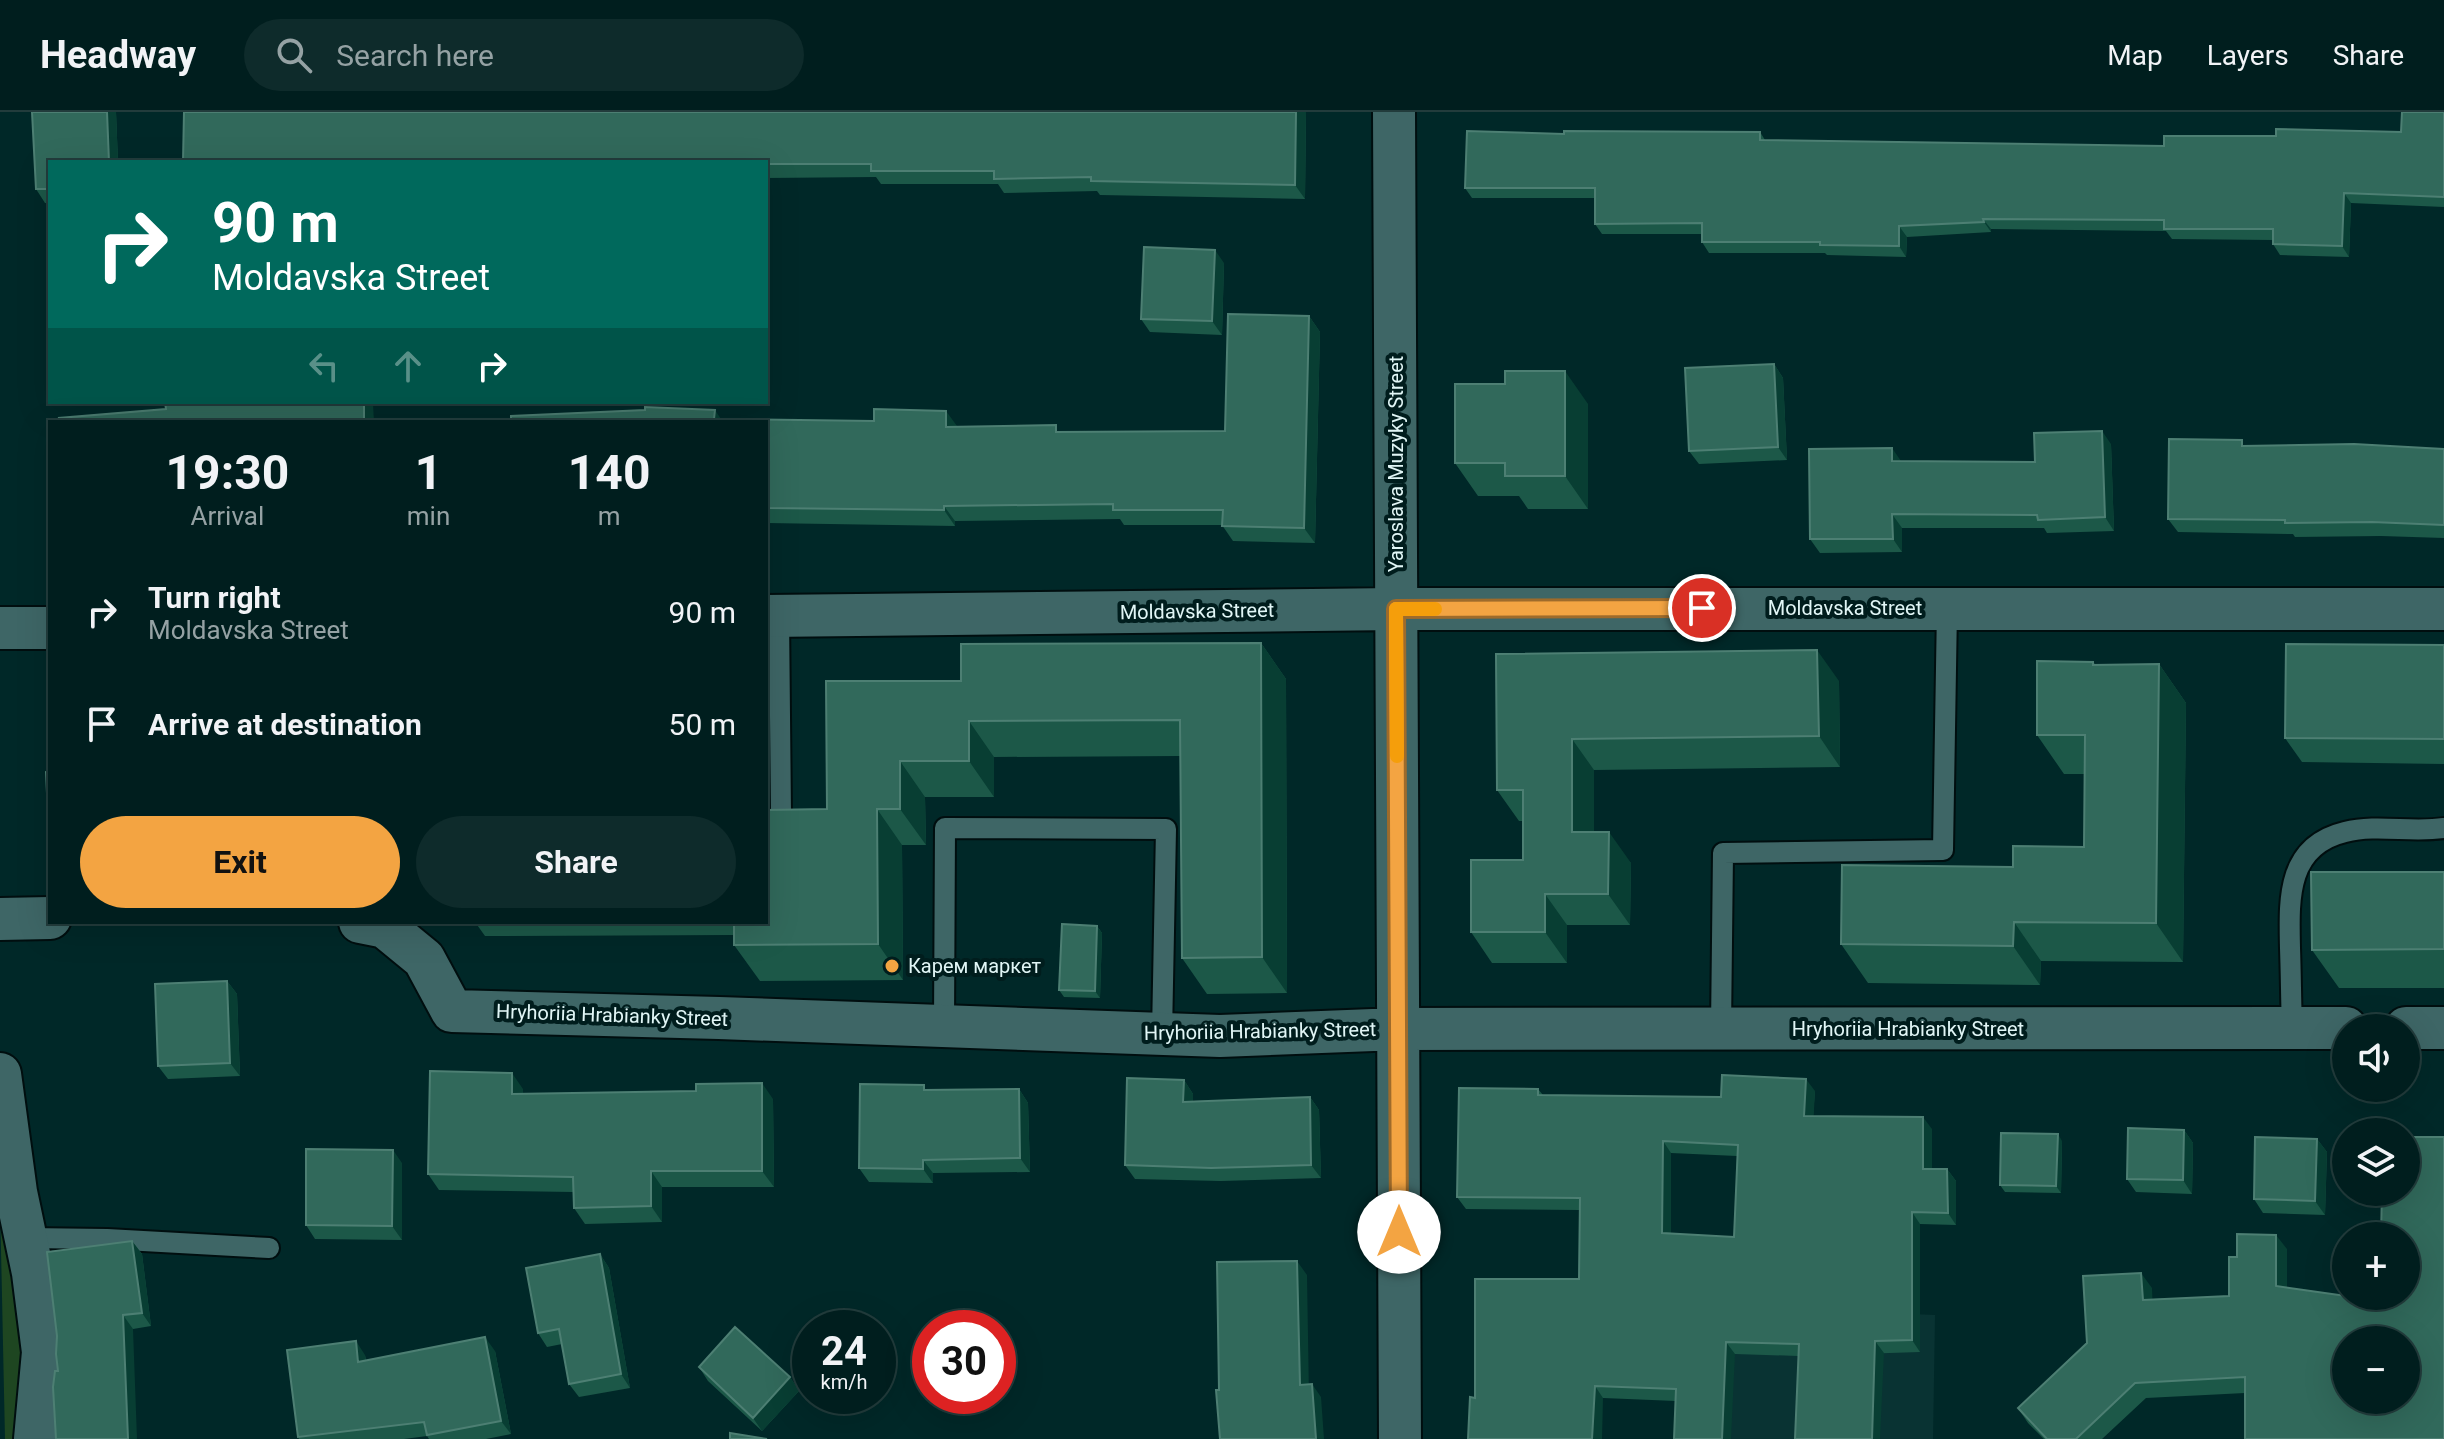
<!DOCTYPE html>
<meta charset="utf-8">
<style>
:root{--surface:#001e1e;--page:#0e2b2b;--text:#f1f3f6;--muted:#95a2a4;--line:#223c3c;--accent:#f3a442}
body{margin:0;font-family:Roboto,sans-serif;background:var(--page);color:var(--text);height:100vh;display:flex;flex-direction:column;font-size:30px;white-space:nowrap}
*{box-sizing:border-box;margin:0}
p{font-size:26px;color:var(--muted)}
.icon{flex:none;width:44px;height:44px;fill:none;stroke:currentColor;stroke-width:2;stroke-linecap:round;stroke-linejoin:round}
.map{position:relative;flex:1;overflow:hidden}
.panel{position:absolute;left:48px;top:308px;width:720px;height:504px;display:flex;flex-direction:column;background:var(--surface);border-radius:0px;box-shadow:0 8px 32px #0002,0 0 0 2px var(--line)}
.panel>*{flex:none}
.banner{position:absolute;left:48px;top:48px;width:720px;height:244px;border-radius:0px;box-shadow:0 8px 32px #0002,0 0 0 2px var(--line);background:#00695c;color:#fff;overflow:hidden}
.controls{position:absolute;left:2332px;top:902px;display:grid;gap:16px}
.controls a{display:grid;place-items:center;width:88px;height:88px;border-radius:50%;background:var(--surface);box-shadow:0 8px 32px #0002,0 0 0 2px var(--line);font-size:40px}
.speed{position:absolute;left:792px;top:1198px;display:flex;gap:16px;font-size:40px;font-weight:700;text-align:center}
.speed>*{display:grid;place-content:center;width:104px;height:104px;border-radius:50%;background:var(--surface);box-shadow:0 8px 32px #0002,0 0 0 2px var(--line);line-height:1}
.speed small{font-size:20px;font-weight:400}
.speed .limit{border:12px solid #d22;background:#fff;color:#111}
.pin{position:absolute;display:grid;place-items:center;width:68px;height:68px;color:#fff;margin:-34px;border:4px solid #fff;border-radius:50%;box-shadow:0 2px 8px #0007}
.me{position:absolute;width:88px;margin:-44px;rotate:0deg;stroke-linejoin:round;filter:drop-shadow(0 0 6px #0008)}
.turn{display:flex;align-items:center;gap:28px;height:168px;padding:0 32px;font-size:36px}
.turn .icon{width:104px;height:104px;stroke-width:2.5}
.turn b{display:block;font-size:56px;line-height:68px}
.lanes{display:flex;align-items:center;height:76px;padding:0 32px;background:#0003;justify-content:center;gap:40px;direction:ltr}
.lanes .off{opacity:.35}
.eta{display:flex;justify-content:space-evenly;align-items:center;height:136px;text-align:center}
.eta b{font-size:48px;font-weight:700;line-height:56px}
.cta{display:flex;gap:16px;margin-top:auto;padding:16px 32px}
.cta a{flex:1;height:92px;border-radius:48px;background:var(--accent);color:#111;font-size:32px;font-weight:700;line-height:92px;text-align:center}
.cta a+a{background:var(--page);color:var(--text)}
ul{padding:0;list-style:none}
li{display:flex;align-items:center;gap:24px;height:112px;padding:0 32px}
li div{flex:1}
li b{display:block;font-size:30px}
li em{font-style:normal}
header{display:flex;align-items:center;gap:48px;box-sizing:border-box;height:112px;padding:0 40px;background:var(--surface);border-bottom:2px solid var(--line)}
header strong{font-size:38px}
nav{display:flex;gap:44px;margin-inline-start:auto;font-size:28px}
.search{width:560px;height:72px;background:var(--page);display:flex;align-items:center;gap:20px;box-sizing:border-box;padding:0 28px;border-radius:44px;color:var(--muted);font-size:30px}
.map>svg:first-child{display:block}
.built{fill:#093333}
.green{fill:#1e4621}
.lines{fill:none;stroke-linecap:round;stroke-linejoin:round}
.lane-casing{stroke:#000e0f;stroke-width:24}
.street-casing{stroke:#000e0f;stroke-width:46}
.lane{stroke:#3e6666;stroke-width:20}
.street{stroke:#3e6666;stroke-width:42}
.wall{fill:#1c5848;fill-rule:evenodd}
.shaded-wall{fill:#083e33}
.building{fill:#31695b;stroke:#4d7f73;stroke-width:2;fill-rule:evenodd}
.route-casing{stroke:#9e6b2b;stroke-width:20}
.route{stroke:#f3a442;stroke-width:14}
.slow{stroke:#f59e0b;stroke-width:14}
.poi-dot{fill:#f3a442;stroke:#001d1d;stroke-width:3}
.labels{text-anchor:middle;stroke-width:8;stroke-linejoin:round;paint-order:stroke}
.street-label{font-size:20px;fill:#e1f6f6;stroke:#001d1d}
.poi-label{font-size:20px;fill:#e1f6f6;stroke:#001d1d;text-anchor:start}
</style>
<header>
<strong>Headway</strong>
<div class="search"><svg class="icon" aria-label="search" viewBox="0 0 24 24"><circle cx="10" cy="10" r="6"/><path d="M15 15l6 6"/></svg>Search here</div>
<nav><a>Map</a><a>Layers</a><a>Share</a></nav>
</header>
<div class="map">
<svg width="2444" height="1327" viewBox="0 0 2444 1327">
<rect width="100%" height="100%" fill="#002828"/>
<path class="built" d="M1683,1192l252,11 -2,124h-254z"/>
<path class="green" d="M0,1089l27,152 -8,86h-14z"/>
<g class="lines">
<g class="lane-casing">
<path id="lane" d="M779,504l2,199
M944,914l1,-198 221,1 -4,205
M2292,916c-1,-27 -1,-53 -2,-80 -1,-48 -4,-102 55,-116 32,-8 67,1 99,-4
M1721,917l2,-176 220,-3 4,-242
M26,1126l81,1 162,9"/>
</g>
<g class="street-casing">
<path id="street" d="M1394,0l6,1327
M766,504l630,-7h1048
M0,516h50
M0,807l50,-1
M360,810l25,5 39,32 28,52 267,7 501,18 179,-7 947,-1
M2406,916h38
M0,962l16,118 17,81 10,79 -8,87"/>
</g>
<use href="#lane" class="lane"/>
<use href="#street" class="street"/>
</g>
<path class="wall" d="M32,0h84l2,50h-68v41h-5l-9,-14z
M1306,0l-1,87 -205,-4 -3,-4 -93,2 -6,-9h-117l-5,-7 -110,1v-16z
M2444,0v95l-93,-4 -2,54 -69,-2 -7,-11v-4l-101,-1 -6,-8 -175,-2v3l-84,5 -1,20 -79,-2 -2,-2h-116l-7,-11v-8h-100l-7,-10v-26h-123l-7,-10 99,-54 196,-2 5,8 399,6 112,-10 125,-4z
M1224,151l-2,72 -72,-3 -9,-13z
M1309,204l11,16 -5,211 -82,-2 -11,-16h-98l-4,-6 -165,2v5l-189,-3v-101l-45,-3 236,8 104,5 164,-1z
M1774,252l9,14 4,82 -88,4 -10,-13z
M1505,272l83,20v105h-60l-9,-13h-41l-23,-33z
M2111,332l3,87 -67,2 -3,-5h-142v24l-82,1 -10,-14 91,-78 134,1z
M2246,334l198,3v89l-63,-2 -86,1 -2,-3 -115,-2 -10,-13z
M1261,531l25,36 1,314 -80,1 -25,-36 -2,-202 -186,1v40h-69l1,48h-24l1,135 -143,1 -26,-36v-10l-249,1 -10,-14h291l61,-113 134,-128z
M2444,533v119l-142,-2 -17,-24z
M1496,542l343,27 1,86 -246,3v62l37,31 -1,62h-63v38h-75l-21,-31 52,-72v-39h-4l-22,-31z
M2093,550l3,3 63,-1 27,39 -3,259 -142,-1 -1,24 -172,-2 -27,-39 172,-77 71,-20v-73h-20l-27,-39z
M2444,760v116h-105l-27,-38z
M1097,814l5,7 -2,65 -36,-1 -5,-7z
M227,869l10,13 3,82 -72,3 -10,-13z
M1184,968l9,14v7l117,-4 9,13 2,68 -100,3 -86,-2 -10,-14z
M523,977v5l250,5 1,88h-112v35l-77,2 -11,-16 -1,-16 -134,-2 -11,-16z
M1019,977l9,14 2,69 -97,1v10l-64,-1 -10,-14 69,-78z
M1538,977l5,6 178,2 94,-6 -2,25 119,13v40h15l9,12v44l-36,-1v128l-122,4 -63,-2 -59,47 -73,-3h-128l104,-119 1,-69 -114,-1 -9,-12zM1671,1041l66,3 -3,81 -63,-3z
M2184,1018l9,13 -1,51 -56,-2 -9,-13z
M2317,1027l10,13 -2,63 -62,-2 -9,-14z
M2062,1029l-1,52 -56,-1 -5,-7z
M402,1051v77l-87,-1 -9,-14z
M132,1129l10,13 9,72 -18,3 -75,42z
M2287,1137v39l157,151 -199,-46 -99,5 -44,41h-58l-16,-16 -10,-15 69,-65 65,-55v11l77,-3 8,-39z
M600,1142l9,14 21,120 -51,9 -10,-13 -7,-40 -15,3 -9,-14z
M495,1239l16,83 -25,5h-57l-2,-3 -23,3h-105l-1,-2 67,-82 1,6z
M699,1255l91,10 9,14 -37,40 -54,-50z"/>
<path class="shaded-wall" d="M107,0h9l2,50h-9z
M1296,0h10l-1,87 -10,-14z
M2344,81l7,10 -2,54 -7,-11z
M1983,107l8,10v3l-7,-10z
M1899,114l8,11 -1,20 -7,-11z
M1215,138l9,13 -2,72 -10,-14z
M1309,204l11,16 -5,211 -11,-15z
M1774,252l9,14 4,82 -9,-13z
M1565,259l23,33v105l-23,-33z
M364,290l9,1 1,19h-10z
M715,298l8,12 -9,-3z
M946,299l11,15 -11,1z
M2102,319l9,13 3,87 -9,-14z
M1892,336l9,13h-9z
M944,394l11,15v5l-11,-16z
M1892,402l10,14v24l-9,-13z
M1261,531l25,36 1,314 -25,-36z
M1817,538l22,31 1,86 -21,-31z
M2159,552l27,39 -3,259 -27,-39z
M969,609l25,36v40l-25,-36z
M1572,627l22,31v93l-22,-31z
M900,649l25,36 1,48 -26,-36z
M877,697l25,36 1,135 -25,-36z
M1609,720l22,31 -1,62 -22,-31z
M1545,782l22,31v38l-22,-31z
M2014,810l27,39 -1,24 -27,-39z
M1097,814l5,7 -2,65 -5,-7z
M227,869l10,13 3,82 -10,-13z
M512,961l11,16v21l-11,-16z
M1806,967l9,12 -2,37 -9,-12z
M1184,968l9,14v21l-10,-13z
M762,971l11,16 1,88 -12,-16z
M1019,977l9,14 2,69 -10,-14z
M1310,985l9,13 2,68 -10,-13z
M1923,1005l9,12v52l-9,-12z
M2184,1018l9,13 -1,51 -9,-14z
M2058,1022l4,7 -1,52 -5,-7z
M2317,1027l10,13 -2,63 -10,-14z
M1663,1029l8,12v92l-9,-12z
M393,1038l9,13v77l-10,-14z
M923,1048l10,13v10l-10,-14z
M1947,1057l9,12v44l-8,-12z
M651,1059l11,16v35l-11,-16z
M1912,1100l8,12v128l-8,-12z
M2276,1123l11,14v52l-11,-15z
M132,1129l10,13 9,72 -9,-13z
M600,1142l9,14 21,120 -9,-14z
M1297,1149l10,14 2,123 -9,-13z
M2141,1161l11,15 1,27 -10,-15z
M123,1203l10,14 4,110h-9z
M485,1225l10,14 16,83 -10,-13z
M356,1229l9,14 3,21 -10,-14z
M1875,1229l9,12 -4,86h-8z
M1726,1230l9,12 -4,85h-9z
M790,1265l9,14 -37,40 -9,-13z
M1312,1272l9,13 3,42h-8z
M1595,1274l8,12 -1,41h-10z"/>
<path class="building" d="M32,0h75l2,50h-59v27h-14z
M184,0h1112l-1,73 -204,-4v-4l-97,2v-8h-123v-7h-105v-2h-583z
M2402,0h42v85l-100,-4 -2,53 -69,-2v-15h-109v-9l-181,-1 1,3 -85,4v20l-79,-1v-3h-118v-19l-107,1v-36h-130l2,-57 97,3v-3l196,1v8l404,6v-10h112v-7l125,3z
M1144,135l71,3 -3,71 -71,-2z
M1228,202l81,2 -5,212 -82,-2 1,-16h-110v-6l-169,2v4l-178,-2v-86h-255v-6l134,-6v-3l70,3 -1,9 160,2v-12l72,2v16l110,-2v7l169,-1z
M1774,252l4,83 -89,4 -4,-83z
M1505,259h60v105h-60v-13h-50v-79h50z
M165,290h199v20h-304l-1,-4 107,-9z
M2102,319l3,86 -67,3 -1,-5 -145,-1 1,25h-83l-1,-90 83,-1v13l143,1 -1,-29z
M2169,327l73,1v6l112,-2 90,5v76l-72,-3 -87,1v-3l-117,-1z
M1261,531l1,314 -80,1 -2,-238 -211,1v40h-69v48h-23l1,135 -144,1v-23h32v-112l61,-1 -1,-128h135v-37z
M2286,532l158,1v94l-159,-1z
M1817,538l2,86 -247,3v93h37l-1,62h-63v38h-74v-72h52v-70h-26l-1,-136z
M2037,549l56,1v3l66,-1 -3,259 -142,-1 -1,24 -172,-2 1,-79 171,2v-21l71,1 1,-112h-48z
M50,659v86l-4,-85z
M2311,760h133v77l-132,1z
M1062,812l35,2 -2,65 -36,-1z
M227,869l3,82 -72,3 -3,-82z
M430,959l82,2v21l184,-3v-7l66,-1v88h-111v35l-77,2 -1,-31 -145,-3z
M1722,963l84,4 -2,37 119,1v52h24l1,44 -36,-1v128l-37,1 -3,98h-77l4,-95 -73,-2 -4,97h-48l2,-50 -81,-3 -3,53h-124l2,-42 5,1v-119h104l1,-81 -123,-1 2,-109 79,1v6l183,2zM1663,1029l75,4 -4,92 -72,-4z
M1127,966l57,2 -1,22 127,-5 1,68 -100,3 -86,-3z
M860,972l64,1v5l95,-1 1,69 -97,2v9l-64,-1z
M2128,1016l56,2 -1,50 -56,-1z
M2001,1021l57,1 -2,52 -56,-1z
M2255,1025l62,2 -2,62 -61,-2z
M2406,1025h38v302h-199v-62l-110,6 -59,56h-29l-29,-31 69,-65 -4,-67 58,-3 2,27 86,-4v-39h8v-23l39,1v51l70,10h60v-60h-44v-2l19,1 1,-43h24zM2346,1228h60v60h-60z
M306,1037l87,1 -1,76 -86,-1z
M132,1129l10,72 -19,2 5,124h-72l-3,-52 2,-16h3l-2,-17 1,-18 -10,-84z
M600,1142l21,120 -52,10 -10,-55 -21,4 -12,-65z
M1297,1149l3,124 12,-1 4,55h-96l-4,-49h3l-2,-128z
M735,1215l55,50 -37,41 -54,-51z
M485,1225l16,84 -74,14 -3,-13 -126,15 -11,-87 69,-9 2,21z
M730,1321l37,6h-37z"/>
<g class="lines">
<g class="route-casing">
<path id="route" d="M1399,1120l-3,-623 306,-1"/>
</g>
<use href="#route" class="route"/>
<path class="slow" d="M1397,644l-1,-147h39"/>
</g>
<circle class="poi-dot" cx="892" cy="854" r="8"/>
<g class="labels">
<g class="street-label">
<text transform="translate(1396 352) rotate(-90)" y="7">Yaroslava Muzyky Street</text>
<text x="1845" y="503">Moldavska Street</text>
<text transform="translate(1197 499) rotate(-1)" y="7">Moldavska Street</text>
<text transform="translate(612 903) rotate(2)" y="7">Hryhoriia Hrabianky Street</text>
<text x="1908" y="924">Hryhoriia Hrabianky Street</text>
<text transform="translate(1260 919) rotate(-1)" y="7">Hryhoriia Hrabianky Street</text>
</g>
<g class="poi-label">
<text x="908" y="861">Карем маркет</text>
</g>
</g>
</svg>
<div class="controls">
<a><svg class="icon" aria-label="sound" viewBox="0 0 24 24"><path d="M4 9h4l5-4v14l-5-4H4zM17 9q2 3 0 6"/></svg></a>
<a><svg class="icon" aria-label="layers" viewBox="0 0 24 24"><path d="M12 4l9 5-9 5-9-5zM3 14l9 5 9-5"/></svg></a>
<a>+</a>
<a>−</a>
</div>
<div class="speed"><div>24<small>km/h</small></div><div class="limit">30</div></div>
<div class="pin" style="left:1702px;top:496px;background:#d93025"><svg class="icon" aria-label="arrive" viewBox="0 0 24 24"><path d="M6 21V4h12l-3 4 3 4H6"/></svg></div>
<svg class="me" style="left:1399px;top:1120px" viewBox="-20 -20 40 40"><circle r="19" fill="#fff"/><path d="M0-13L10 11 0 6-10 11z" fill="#f3a442"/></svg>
<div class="banner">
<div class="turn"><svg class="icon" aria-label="right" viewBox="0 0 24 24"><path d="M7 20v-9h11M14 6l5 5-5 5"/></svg><div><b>90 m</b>Moldavska Street</div></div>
<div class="lanes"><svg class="icon off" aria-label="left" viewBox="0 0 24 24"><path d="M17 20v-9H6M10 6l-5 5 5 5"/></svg><svg class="icon off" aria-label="ahead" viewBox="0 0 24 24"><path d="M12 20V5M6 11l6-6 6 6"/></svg><svg class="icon" aria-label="right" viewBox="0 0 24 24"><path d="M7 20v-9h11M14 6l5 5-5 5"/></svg></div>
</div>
<section class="panel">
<div class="eta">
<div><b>19:30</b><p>Arrival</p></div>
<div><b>1</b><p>min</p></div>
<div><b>140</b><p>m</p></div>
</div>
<ul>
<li><svg class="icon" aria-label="right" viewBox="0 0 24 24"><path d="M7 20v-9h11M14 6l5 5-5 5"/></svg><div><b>Turn right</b><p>Moldavska Street</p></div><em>90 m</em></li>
<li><svg class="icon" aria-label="arrive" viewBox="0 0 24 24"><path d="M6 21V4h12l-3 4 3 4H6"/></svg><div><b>Arrive at destination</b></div><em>50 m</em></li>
</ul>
<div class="cta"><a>Exit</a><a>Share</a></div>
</section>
</div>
